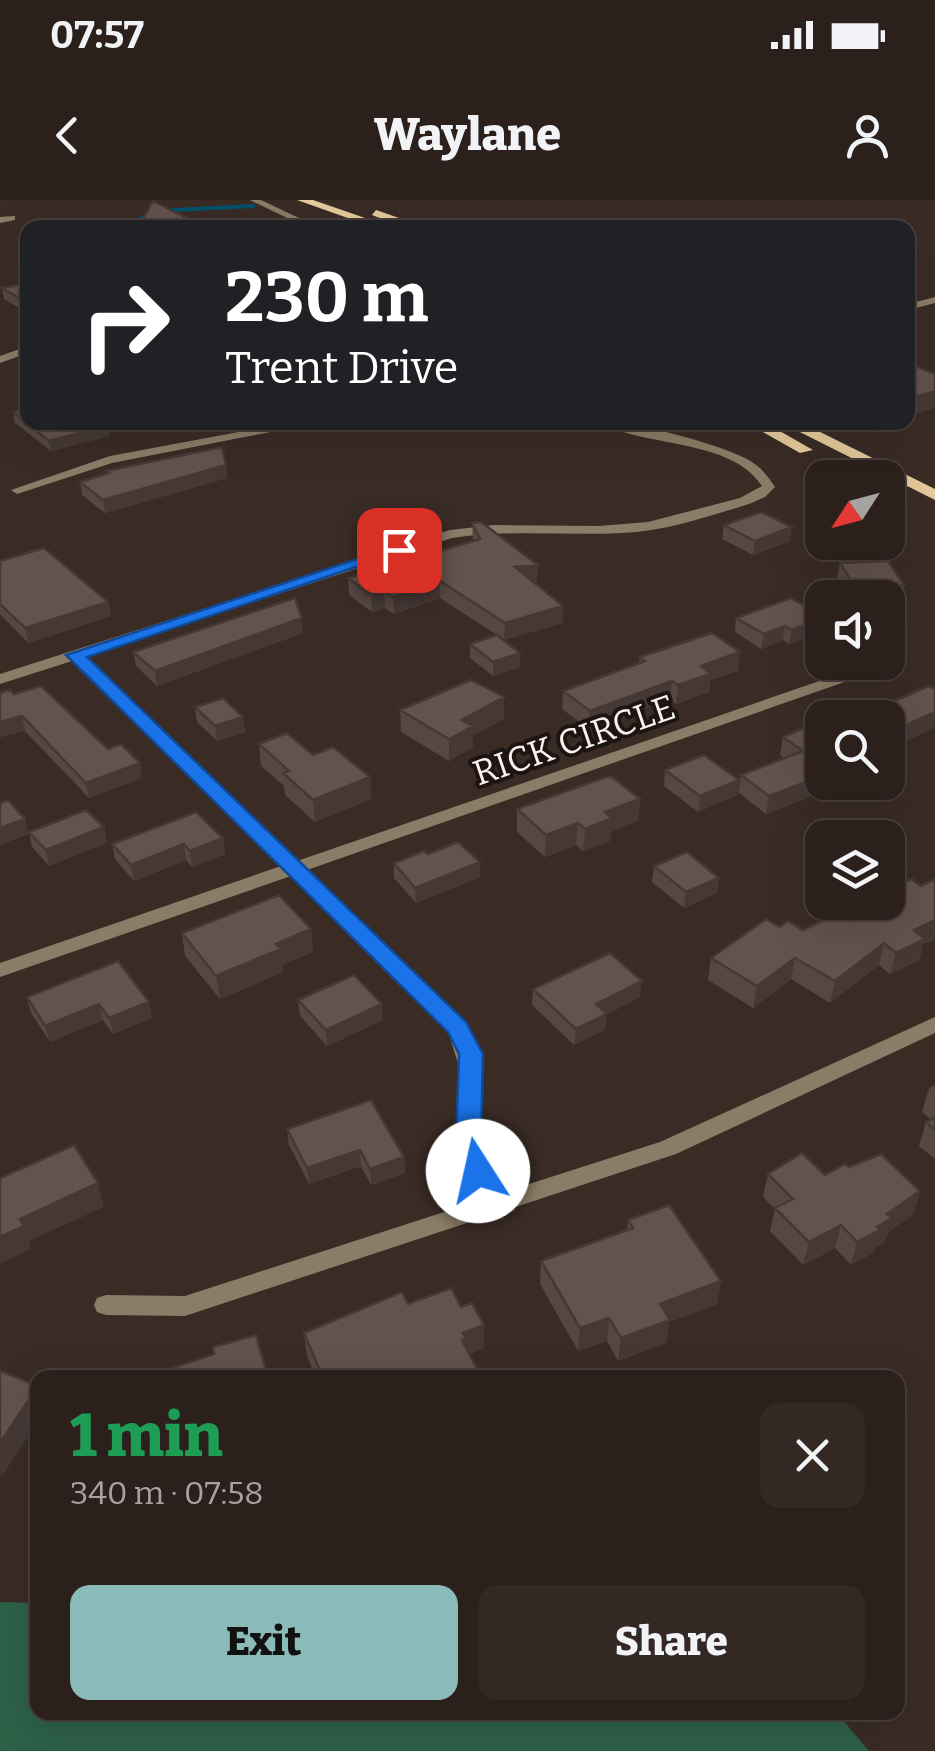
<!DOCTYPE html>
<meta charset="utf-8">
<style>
:root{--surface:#2c201c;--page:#342825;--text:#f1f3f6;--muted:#a6a3a3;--line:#483e3b;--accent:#8bbbb9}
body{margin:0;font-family:Bitter,serif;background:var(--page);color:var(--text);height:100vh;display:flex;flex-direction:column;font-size:38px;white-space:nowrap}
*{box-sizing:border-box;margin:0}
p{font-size:32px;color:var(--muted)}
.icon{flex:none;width:55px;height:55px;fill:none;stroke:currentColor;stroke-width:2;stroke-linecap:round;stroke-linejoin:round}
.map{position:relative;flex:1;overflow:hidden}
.sheet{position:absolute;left:30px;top:1170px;width:875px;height:350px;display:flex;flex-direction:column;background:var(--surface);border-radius:20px;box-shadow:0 10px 40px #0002,0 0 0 2px var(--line)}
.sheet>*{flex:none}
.banner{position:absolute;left:20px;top:20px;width:895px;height:210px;border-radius:20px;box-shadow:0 10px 40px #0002,0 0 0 2px var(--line);background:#202124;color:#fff;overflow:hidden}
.needle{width:65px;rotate:234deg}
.buttons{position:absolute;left:805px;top:260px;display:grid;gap:20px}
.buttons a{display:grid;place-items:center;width:100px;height:100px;border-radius:20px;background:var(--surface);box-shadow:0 10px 40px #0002,0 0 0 2px var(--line);font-size:50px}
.pin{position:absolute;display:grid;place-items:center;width:85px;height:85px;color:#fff;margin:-42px;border-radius:20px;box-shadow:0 5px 15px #0006}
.me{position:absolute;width:110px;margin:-55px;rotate:350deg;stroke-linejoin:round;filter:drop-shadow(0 0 8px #0008)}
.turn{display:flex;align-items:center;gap:35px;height:210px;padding:0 40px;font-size:45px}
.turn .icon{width:130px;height:130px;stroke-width:2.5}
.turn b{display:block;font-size:70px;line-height:85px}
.round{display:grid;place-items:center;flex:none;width:105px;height:105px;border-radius:20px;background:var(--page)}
.head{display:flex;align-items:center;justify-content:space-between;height:170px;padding:0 40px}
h1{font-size:60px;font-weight:800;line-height:75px;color:#1e9e55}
.primary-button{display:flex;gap:20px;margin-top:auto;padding:20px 40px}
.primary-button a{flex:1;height:115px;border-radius:20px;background:var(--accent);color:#111;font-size:40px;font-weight:800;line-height:115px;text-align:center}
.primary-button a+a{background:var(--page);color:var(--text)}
.status{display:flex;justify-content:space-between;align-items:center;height:70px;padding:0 50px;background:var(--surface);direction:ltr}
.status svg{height:28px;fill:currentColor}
header{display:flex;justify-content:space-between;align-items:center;height:130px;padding:0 40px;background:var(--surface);font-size:45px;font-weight:800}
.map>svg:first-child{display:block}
.green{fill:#2e6048}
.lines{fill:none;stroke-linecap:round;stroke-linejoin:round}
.stream{stroke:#00526b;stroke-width:4}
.minor{fill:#8a7d67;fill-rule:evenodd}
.tertiary{fill:#8a7d67;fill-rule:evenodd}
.primary{fill:#e5cb9c;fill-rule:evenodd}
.wall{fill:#564741}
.shaded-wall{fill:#463935}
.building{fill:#64524c;stroke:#463935;stroke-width:2.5}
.route{fill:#1a73e8;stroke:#114b97;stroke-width:2.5}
.labels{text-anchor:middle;stroke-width:8;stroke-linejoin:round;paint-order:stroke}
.street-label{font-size:35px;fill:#fbf1ed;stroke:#1c1513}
</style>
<div class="status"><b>07:57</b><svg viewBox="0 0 49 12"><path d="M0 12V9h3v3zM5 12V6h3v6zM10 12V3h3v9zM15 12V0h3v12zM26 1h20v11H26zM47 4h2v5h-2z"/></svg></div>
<header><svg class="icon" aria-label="back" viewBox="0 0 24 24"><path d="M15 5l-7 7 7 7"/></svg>Waylane<svg class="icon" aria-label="person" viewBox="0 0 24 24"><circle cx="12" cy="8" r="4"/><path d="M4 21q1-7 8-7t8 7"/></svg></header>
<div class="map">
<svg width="935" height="1551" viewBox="0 0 935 1551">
<rect width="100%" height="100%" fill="#3a2b25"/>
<path class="green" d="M0,1402l37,1 1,109h798l33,39h-869z"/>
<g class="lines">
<path class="stream" d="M121,28l34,-17 98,-5"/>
<path class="minor" d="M250,0h11l59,28h-12z
M15,16v4l-15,3v-6z
M28,146v7l-28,10v-7z
M293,222h28l-209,41 -95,31 -6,-4 99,-34z
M599,222c38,0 114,20 148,37 13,7 20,16 28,28l-10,10 -16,7c-42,13 -83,27 -127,29 -57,3 -113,-4 -170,5l-367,118 212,205 569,-196h10v6l-569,199 157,152c24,43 11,73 17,119 2,19 11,36 20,52l159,-51 275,-125v16l-259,121 -491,162 -79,-1 -9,-3 -3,-7 3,-7 9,-3 79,1 296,-96 -22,-54 1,-76 -12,-39 -157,-155 -291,101v-14l281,-97 -209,-205 -72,23v-10l450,-144 44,-5 105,1 49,-4 92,-24 22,-12c-31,-48 -117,-38 -163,-64z"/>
<path class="tertiary" d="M935,97v6l-27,7v-6z"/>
<path class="primary" d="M297,0h16l81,28h-18z
M376,10l46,16 1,2h-17l-34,-13z
M745,222h19l49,28 -13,3z
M780,222h20l135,67v11z"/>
</g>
<path class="wall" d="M143,19l63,9h-62z
M28,83v30l-24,-14 -2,-11z
M908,163l27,11 -26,42h-1z
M13,212l95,17 1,7 -58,15 -36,-28z
M226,265l1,13 -122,35 -23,-18 -2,-13 27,-9 -1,-2z
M472,323l65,59h-4l30,24v17l-59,17 16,27 -27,9 -23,-18v-14l27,-9 -57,-37 -46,16 -9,-6 -13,4 -23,-17 -1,-17 125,-37z
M724,325l66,16 -37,14 -31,-16z
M0,361l108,41 3,14 -83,27 -28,-29z
M840,363l64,22 -3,14 -51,-1 -13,-21z
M736,418l86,14 -33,12 -6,-4 -22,9 -26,-17z
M303,433l-146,53 -21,-20 -3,-14z
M640,457l98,14 -28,9 -1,12 -33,12 -6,-5 -81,30 -27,-20 1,-18 76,-28z
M0,493l14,1 94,55 34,29 -53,20 -64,-67 -25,6z
M195,507l48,10 2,15 -28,9 -20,-19z
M400,510l104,9 -31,16v12l-24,14 -48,-29z
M822,520v63l-2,10 -54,21 -28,-22 3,-17 43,-17 -4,-3 3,-18z
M259,544l54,11 57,22 1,22 -56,23 -30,-27 -1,-9 -23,-20z
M665,570l74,10 -2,15 -39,17 -34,-26z
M640,599l-2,22 -27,11 -1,9 -27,10 -7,-6 -31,12 -28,-25v-23z
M104,627l3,16 -58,23 -17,-19 -3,-15z
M223,638l2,16 -33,13 -6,-7 -52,21 -19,-22 -3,-15z
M428,654l52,23 -64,26 -22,-25v-15z
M654,666l65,12 -2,15 -33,15 -32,-26z
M935,679v60l-12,5 -4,16 -29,14 -11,-9 -49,38 -39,-24 -38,29 -45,-28 3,-22 69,-31 23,3z
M311,729l2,23 -31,13 1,7 -63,27 -35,-43 -3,-23z
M118,761l34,57 -39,16 -10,-14 -53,22 -19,-29 -4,-16z
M533,789l107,8 -33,17 -2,16 -31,15 -42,-40z
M298,800l85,20 -56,26 -27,-30z
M935,885v74l-16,-13 7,-24 5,-2 -9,-8 7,-24z
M287,929l117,28 1,16 -34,12 -10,-19 -52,18 -20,-39z
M849,967l71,24 -7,24 -25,17 -3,10 -10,5 -2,6 -22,12 -16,-17 -32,17 -33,-34 5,-22 -12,-12 5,-23 57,1z
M628,1020l93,61 -4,23 -48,18 -3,21 -48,18 -11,-20 -29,10 -38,-67 1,-23 86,-31z
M408,1104l53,3 23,18v23l-15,6 10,24h-163l-9,-22 -3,-23z"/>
<path class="shaded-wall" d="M935,191v17l-26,8 3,-18z
M100,222h35l-27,7 1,7 -58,15 -2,-10z
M226,265l1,13 -122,35 -2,-13z
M792,327l-2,14 -37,14 2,-14z
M538,365l-1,17 -23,2 1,-17z
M440,381v17l-46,16 -1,-17z
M384,391l1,17 -13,4 -1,-17z
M108,402l3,14 -83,27 -3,-15z
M563,406v17l-59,17 1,-17z
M302,418l1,15 -146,53 -2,-15z
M822,418v14l-33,12 3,-14z
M785,426l-2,14 -22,9 3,-15z
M740,452l-2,19 -28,9 -1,12 -33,12 2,-19 23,-19z
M520,453v14l-27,9v-14z
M672,481l-2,18 -81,30 1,-18z
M504,497v22l-31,16v12l-24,14v-22l13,-19z
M935,512v16l-44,20 -1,5 -2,2 1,-22z
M22,516l3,15 -25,6v-15z
M243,517l2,15 -28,9 -2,-15z
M140,563l2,15 -53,20 -3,-15z
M822,567v15h2l-2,1 -2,10 -54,21 3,-18z
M370,577l1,22 -56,23 -2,-22z
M739,580l-2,15 -39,17 2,-16z
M640,599l-2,22 -27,11 -1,9 -27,10 2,-22 20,-17z
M25,619l4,15 -29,11v-17z
M578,623l-2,22 -31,12 1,-22z
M104,627l3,16 -58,23 -3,-16z
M223,638l2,16 -33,13 -2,-16z
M184,644l2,16 -52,21 -3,-16z
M480,662v15l-64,26 -1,-15z
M719,678l-2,15 -33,15 2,-16z
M935,720v19l-12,5 -4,16 -29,14 6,-21 18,-23z
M311,729l2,23 -31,13 1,7 -63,27 -4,-23 60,-32z
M884,743l-5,22 -49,38 5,-22z
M795,758l-4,21 -38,29 4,-22z
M642,781l-2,16 -46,23 2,-16z
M149,802l3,16 -39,16 -4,-16z
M99,804l4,16 -53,22 -5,-16z
M382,804l1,16 -56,26 -1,-16z
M607,814l-2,16 -31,15 2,-16z
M360,950l1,16 -52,18 -2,-16z
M404,957l1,16 -34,12 -1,-16z
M98,983l6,24 -75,34 2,8 -31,15v-27l20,-18z
M920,991l-7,24 -25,17 -3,10 -10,5 -2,6 -22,12 6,-23 30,-28z
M841,1025l-6,23 -32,17 6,-23z
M721,1081l-4,23 -48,18 -3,21 -48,18 3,-23 39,-34z
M609,1118l-2,23 -29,10 2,-23z
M484,1125v23l-18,7 -4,-15 1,-7z
M38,1188v34l-36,54 -2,-5v-28z"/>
<path class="building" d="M153,1l53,27h-47l-16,-9z
M28,83v20l-26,-15z
M908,163l27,11v17l-23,7 -4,-2z
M28,209v13h74l5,4 -58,15 -36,-29z
M222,247l4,18 -123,35 -23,-18 29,-9 -3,-2z
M761,312l31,15 -37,14 -31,-16z
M481,322l57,43 -23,2 48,39 -58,17 -65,-42 -47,16 -9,-6 -13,4 -23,-17 132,-39 -8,-16z
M44,348l64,54 -83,26 -25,-24v-43z
M888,361l16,24 -49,2 -15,-24z
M295,398l7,20 -147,53 -22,-19z
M791,398l31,18v2l-30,12 -7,-4 -21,8 -28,-16z
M712,433l28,19 -39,14 10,8 -33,11 -6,-4 -82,30 -27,-20 82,-30 -5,-4z
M497,435l23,18 -27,9 -23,-18z
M471,480l33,17 -42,23 11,6 -24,13 -49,-29z
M41,486l67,63 13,-5 19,19 -54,20 -64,-67 -22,6v-29l10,-3 4,4z
M929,486l6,3v23l-46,21 5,3 -6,3v-21h-59l21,-9 11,6z
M223,498l20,19 -28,9 -20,-19z
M822,520v47l-6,3 6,6 -53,20 -28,-21 62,-24 -20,-14z
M287,533l26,22 20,-8 37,30 -57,23 -30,-27 6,-2 -30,-27z
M704,555l35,25 -39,16 -35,-26z
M606,577h6l28,22 -35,13 7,6 -27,11 -7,-6 -32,12 -29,-26z
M8,600l17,19 -25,9v-25z
M86,610l18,17 -58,23 -17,-18z
M196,612l27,26 -33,13 -6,-7 -53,21 -19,-21z
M458,642l22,20 -65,26 -21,-25 30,-12 4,3z
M687,652l32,26 -33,14 -32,-26z
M912,679l9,7 14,-7v41l-21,10 11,9 -29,14 -12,-10 -49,38 -40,-23 -38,28 -46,-28 55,-39 14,8 8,-6 15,9 59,-28h26v-11z
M279,695l32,34 -35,15 5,5 -65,27 -34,-43z
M610,753l32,28 -46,23 11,10 -31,15 -43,-40z
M118,761l31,41 -40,16 -10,-14 -54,22 -18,-29z
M354,775l28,29 -56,26 -28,-30z
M371,900l33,57 -34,12 -10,-19 -53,18 -20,-39z
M935,918v12l-9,-8z
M74,945l24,38 -78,36 4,7 -24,11v-59z
M802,953l23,22 20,-11 4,3 32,-13 39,37 -33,23 5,4 -15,9 3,3 -23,12 -16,-17 -32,17 -34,-34 18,-9 -25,-25z
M669,1005l52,76 -61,23 10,16 -49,18 -12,-20 -29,10 -39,-67 92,-33 -5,-8z
M451,1088l10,19 11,-4 12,22 -21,8 3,5 -4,2 17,33 -13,5h-143l-19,-45 98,-41 6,12z
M256,1135l12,43h-125l71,-24 -1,-7z
M0,1171l38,15 -38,57z"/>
<path class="route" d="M394,347l13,3 -320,107 379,365 17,32 -2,87 10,30 -4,7h-18l-13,-37 3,-87 -11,-22 -382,-377z"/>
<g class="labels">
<g class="street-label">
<text transform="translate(574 540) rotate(-19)" y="12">RICK CIRCLE</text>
</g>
</g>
</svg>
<div class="buttons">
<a><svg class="needle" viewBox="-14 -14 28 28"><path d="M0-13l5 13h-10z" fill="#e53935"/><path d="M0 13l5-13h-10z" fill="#a6a3a3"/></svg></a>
<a><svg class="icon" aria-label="sound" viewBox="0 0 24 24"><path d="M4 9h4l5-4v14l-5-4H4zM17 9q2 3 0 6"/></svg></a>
<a><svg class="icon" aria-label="search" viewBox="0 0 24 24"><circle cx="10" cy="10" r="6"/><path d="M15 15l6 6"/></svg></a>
<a><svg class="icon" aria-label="layers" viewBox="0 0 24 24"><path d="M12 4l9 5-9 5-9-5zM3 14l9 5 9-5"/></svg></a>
</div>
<div class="pin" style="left:399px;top:350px;background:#d93025"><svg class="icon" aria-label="arrive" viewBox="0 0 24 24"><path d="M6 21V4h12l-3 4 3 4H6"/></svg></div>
<svg class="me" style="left:478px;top:971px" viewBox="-20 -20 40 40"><circle r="19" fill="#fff"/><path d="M0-13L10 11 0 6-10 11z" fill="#1a73e8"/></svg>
<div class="banner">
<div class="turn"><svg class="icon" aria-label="right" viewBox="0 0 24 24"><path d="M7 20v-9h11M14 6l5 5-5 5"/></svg><div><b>230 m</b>Trent Drive</div></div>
</div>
<section class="sheet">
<div class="head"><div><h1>1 min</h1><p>340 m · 07:58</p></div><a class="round"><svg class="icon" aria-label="close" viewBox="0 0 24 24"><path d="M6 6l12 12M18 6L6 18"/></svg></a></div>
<div class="primary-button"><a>Exit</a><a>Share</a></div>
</section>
</div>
